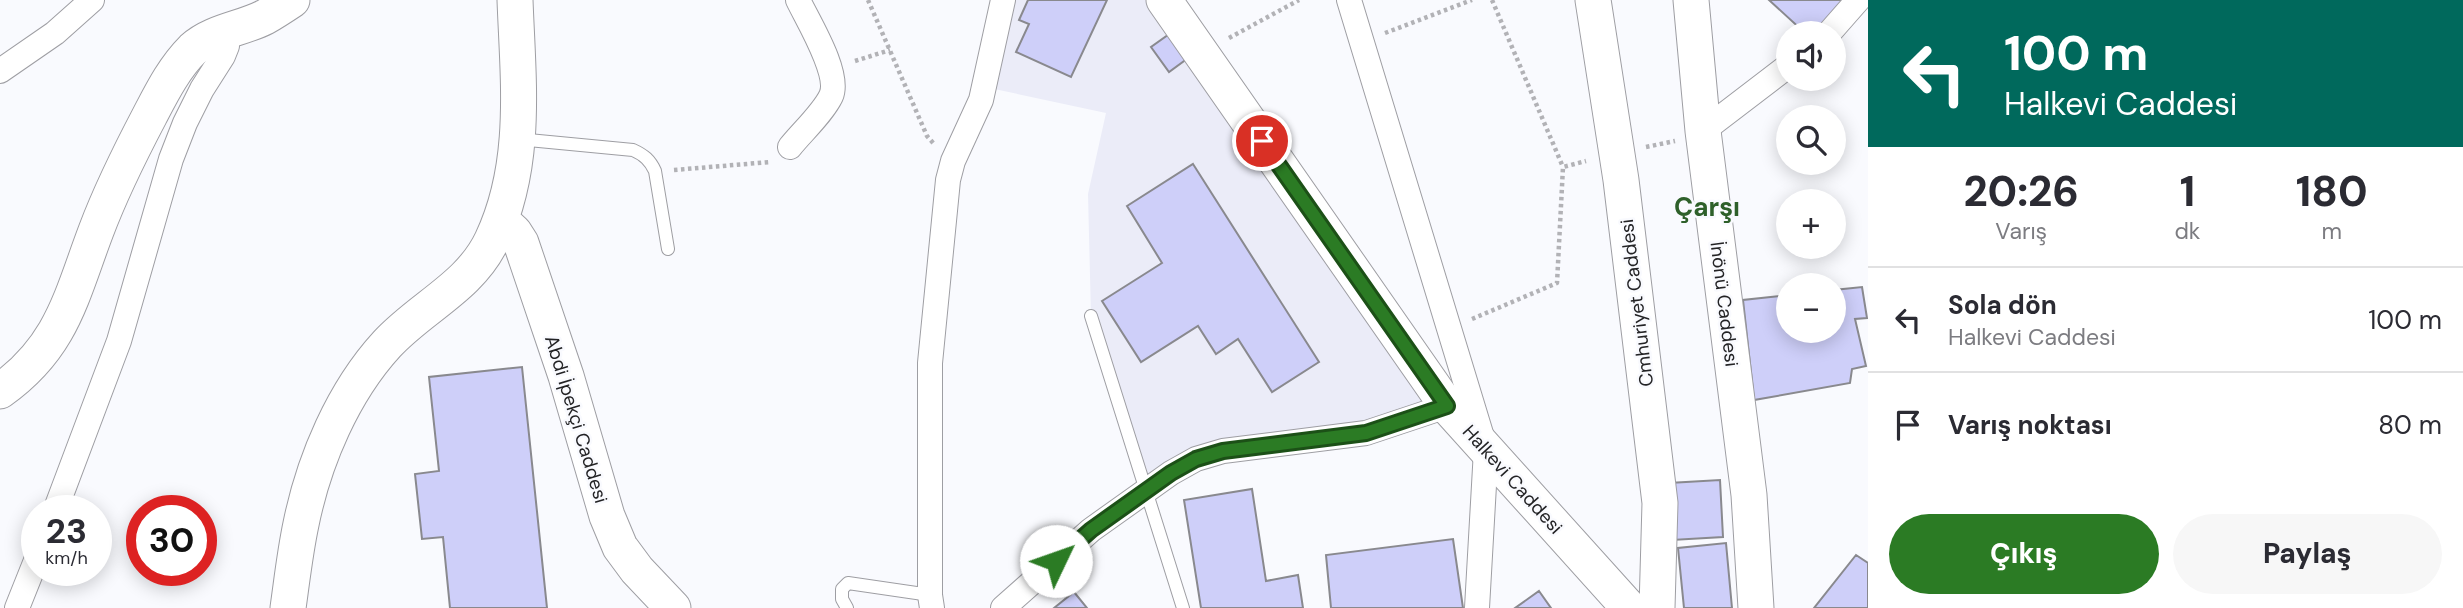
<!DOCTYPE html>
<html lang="tr">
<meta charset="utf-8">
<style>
:root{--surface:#fff;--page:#f7f7f7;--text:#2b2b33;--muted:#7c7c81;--line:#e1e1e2;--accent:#2b7b24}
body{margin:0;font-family:"DM Sans",sans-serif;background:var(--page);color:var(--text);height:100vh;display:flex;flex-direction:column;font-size:26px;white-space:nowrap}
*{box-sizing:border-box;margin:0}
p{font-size:23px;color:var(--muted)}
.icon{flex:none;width:38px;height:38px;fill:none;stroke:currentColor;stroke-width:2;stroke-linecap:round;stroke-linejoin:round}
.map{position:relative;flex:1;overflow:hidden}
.sheet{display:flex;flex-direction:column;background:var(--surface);width:595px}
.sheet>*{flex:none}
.hud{background:#00695c;color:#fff;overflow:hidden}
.fabs{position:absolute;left:1776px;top:21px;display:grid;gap:14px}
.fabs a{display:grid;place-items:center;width:70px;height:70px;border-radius:50%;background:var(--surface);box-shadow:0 4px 18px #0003;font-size:35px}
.speed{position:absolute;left:21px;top:495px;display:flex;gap:14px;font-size:35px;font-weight:700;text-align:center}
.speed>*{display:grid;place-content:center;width:91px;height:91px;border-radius:50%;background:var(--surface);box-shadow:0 4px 18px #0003;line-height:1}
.speed small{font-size:18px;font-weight:400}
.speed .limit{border:10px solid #d22;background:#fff;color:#111}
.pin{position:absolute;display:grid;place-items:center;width:60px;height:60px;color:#fff;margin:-30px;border:4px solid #fff;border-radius:50%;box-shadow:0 2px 7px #0007}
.me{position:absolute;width:77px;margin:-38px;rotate:48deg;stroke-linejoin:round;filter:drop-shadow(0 0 5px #0008)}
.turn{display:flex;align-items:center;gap:24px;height:147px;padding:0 21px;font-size:32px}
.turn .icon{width:91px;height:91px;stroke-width:2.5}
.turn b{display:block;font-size:49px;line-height:60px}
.eta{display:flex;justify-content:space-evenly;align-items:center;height:119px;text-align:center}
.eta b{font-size:42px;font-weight:800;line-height:49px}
.action{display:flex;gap:14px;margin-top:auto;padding:14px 21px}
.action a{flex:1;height:80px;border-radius:42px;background:var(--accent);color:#fff;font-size:28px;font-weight:800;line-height:80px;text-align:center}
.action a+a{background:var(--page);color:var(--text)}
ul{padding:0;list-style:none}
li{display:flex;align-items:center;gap:21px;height:105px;padding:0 21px;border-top:2px solid var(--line)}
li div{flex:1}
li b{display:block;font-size:26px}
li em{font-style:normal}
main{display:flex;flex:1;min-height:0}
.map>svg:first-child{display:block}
.built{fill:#ebecf8}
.building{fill:#cecff9;stroke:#89898e;stroke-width:2}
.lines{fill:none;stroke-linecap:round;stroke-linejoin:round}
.lane-casing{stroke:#9e9ea3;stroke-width:14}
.street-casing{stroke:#9e9ea3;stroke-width:26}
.secondary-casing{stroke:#9e9ea3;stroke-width:37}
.path{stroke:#b2b2b6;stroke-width:4.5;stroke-dasharray:3.5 3.5;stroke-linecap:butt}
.lane{stroke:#fff;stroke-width:12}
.street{stroke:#fff;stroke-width:24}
.secondary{stroke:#fff;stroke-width:35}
.route-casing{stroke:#1c5017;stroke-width:18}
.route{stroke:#2b7b24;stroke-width:12}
.labels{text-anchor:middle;stroke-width:5;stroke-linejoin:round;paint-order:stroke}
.street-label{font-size:19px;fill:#232325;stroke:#f9fafe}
.district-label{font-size:26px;font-weight:bold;fill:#2e602a;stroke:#f9fafe}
</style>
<main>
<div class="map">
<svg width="1868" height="608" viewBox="0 0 1868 608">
<rect width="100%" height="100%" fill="#f9fafe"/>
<path class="built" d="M1003,0h161l283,406 -191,40 -111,46 -54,-176 -3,-122 18,-81 -121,-26z"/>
<path class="building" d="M1028,0h79l-36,77 -55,-25 13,-28 -10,-4z
M1769,0h74l-28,33h-10z
M1182,25l17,25 -30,22 -18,-25z
M1193,164l126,198 -47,30 -34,-53 -22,15 -18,-28 -57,36 -39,-61 60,-38 -35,-57z
M1862,287l5,31 -12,1 11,47 -14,3 -2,14 -96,17 -11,-100 45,-5v36h46v-41z
M522,367l25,241h-97l-7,-71 -21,2 -7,-65 24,-3 -10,-94z
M1720,480l3,57 -51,3 -3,-57z
M1252,489l14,92 32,-6 5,33h-102l-17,-108z
M1453,539l10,69h-132l-5,-53z
M1726,543l6,65h-48l-6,-60z
M1856,555l12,8v45h-54z
M1539,591l12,17h-36z
M1074,592l13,16h-33z"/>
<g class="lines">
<g class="lane-casing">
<path id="lane" d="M518,139l115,11c11,5 17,10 22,21l13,78
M1091,316l92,292
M847,608l-5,-9v-10l6,-6 82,12"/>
</g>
<g class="street-casing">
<path id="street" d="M1349,0l137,450 -9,158
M1829,33l29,-33
M0,71l55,-38 37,-33
M1703,131l85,-65
M790,147c11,-14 33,-34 41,-51 10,-22 -23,-75 -33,-96
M55,511l64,-170 52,-182 14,-36 17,-34 21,-33 4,-10v-14
M17,608l20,-50
M932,608l-2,-13v-232l18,-183 5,-19 28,-61 22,-100
M1003,608l88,-78 80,-57 25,-14 27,-8 143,-18 81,-27"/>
</g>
<g class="secondary-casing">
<path id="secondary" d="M1164,0l283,406 182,202
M1593,0l28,180 39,323 -3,105
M1691,0l12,131 46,364 7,113
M501,220l13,12 7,11 45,133 41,140 13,31 17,23 36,38
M0,391c62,-44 71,-94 96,-160 15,-40 34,-78 54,-116 12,-23 24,-47 43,-66 20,-18 49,-20 72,-32 9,-5 18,-11 27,-17
M288,608c4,-28 7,-56 13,-84 13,-64 42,-132 86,-180 34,-37 83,-57 105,-104 36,-76 26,-159 23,-240"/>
</g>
<path class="path" d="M868,0l59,136 7,8
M1492,0l71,167
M1385,33l87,-33
M1229,38l70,-38
M855,61l35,-11
M1646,147l29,-6
M674,170l96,-8
M1472,319l85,-36 6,-116 23,-6"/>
<use href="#lane" class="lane"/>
<use href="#street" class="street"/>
<use href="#secondary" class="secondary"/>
</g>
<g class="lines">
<g class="route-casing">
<path id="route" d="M1056,561l35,-31 80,-57 25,-14 27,-8 143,-18 81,-27 -185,-265"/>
</g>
<use href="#route" class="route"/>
</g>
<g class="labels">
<g class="street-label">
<text transform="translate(1636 303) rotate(-97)" y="7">Cmhuriyet Caddesi</text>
<text transform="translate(1725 304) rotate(83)" y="7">İnönü Caddesi</text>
<text transform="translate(577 419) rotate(73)" y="7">Abdi İpekçi Caddesi</text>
<text transform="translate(1513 479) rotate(48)" y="7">Halkevi Caddesi</text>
</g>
<g class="district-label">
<text x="1707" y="216">Çarşı</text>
</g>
</g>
</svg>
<div class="fabs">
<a><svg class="icon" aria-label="sound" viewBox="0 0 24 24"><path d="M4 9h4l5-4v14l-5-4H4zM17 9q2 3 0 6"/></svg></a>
<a><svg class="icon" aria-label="search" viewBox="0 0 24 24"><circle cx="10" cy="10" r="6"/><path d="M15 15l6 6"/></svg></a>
<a>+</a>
<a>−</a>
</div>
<div class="speed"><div>23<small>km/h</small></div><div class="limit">30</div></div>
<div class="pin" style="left:1262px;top:141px;background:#d93025"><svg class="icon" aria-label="arrive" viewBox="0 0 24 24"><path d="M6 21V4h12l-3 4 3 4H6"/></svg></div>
<svg class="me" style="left:1056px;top:561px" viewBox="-20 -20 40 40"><circle r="19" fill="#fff"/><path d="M0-13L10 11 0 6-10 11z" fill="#2b7b24"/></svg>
</div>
<section class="sheet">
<div class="hud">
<div class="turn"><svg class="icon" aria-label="left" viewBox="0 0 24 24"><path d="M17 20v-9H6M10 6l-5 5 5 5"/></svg><div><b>100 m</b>Halkevi Caddesi</div></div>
</div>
<div class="eta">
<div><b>20:26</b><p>Varış</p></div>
<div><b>1</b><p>dk</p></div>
<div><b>180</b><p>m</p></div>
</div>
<ul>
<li><svg class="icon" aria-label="left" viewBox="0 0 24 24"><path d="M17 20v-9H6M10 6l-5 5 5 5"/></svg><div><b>Sola dön</b><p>Halkevi Caddesi</p></div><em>100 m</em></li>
<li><svg class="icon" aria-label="arrive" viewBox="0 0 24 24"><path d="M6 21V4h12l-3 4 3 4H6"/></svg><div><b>Varış noktası</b></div><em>80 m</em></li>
</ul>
<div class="action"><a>Çıkış</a><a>Paylaş</a></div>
</section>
</main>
